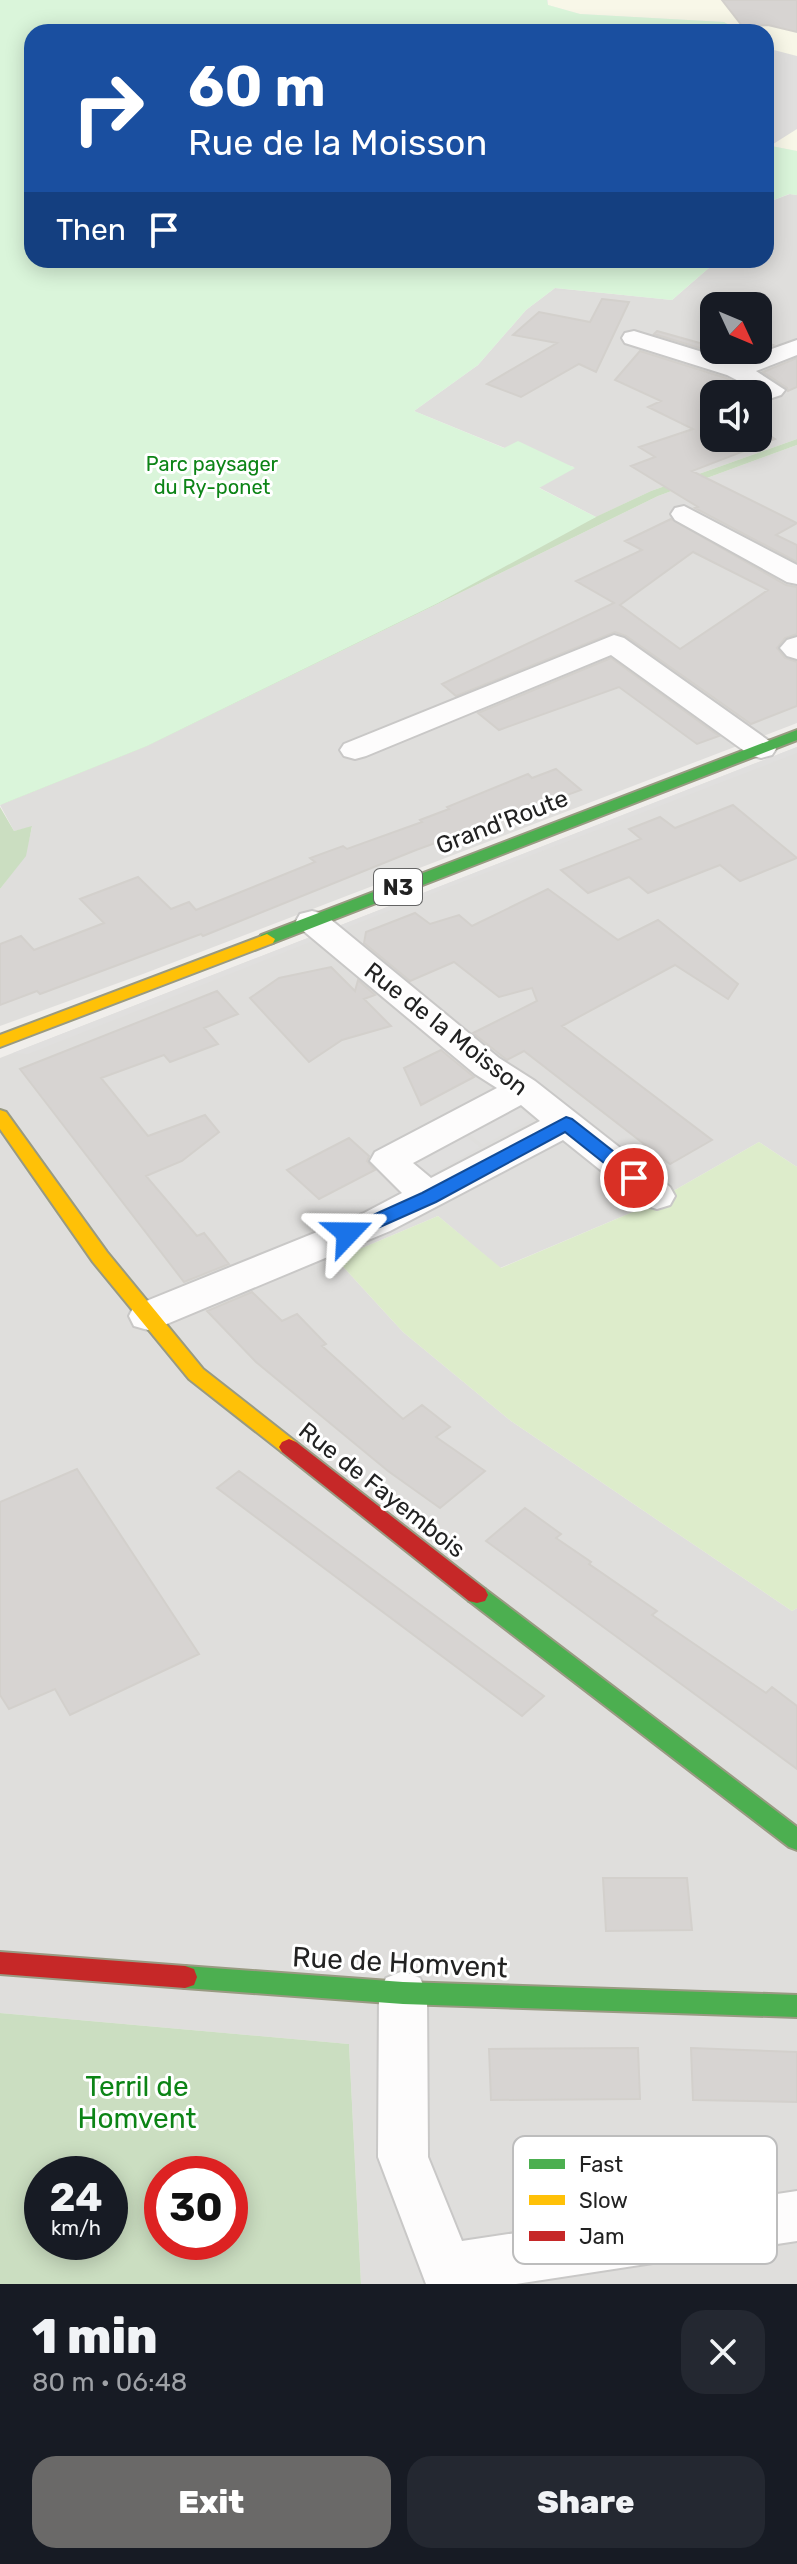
<!DOCTYPE html>
<meta charset="utf-8">
<style>
:root{--surface:#171b24;--page:#242831;--text:#f1f3f6;--muted:#9ea1a6;--accent:#6a6968}
body{margin:0;font-family:Rubik,sans-serif;background:var(--page);color:var(--text);height:100vh;display:flex;flex-direction:column;font-size:30px;white-space:nowrap}
*{box-sizing:border-box;margin:0}
p{font-size:26px;color:var(--muted)}
.icon{flex:none;width:44px;height:44px;fill:none;stroke:currentColor;stroke-width:2;stroke-linecap:round;stroke-linejoin:round}
.map{position:relative;height:2284px;overflow:hidden}
.side{display:flex;flex-direction:column;background:var(--surface);flex:1}
.side>*{flex:none}
.guide{position:absolute;left:24px;top:24px;width:750px;height:244px;border-radius:24px;box-shadow:0 4px 20px #0003;background:#1a4fa0;color:#fff;overflow:hidden}
.needle{width:52px;rotate:134deg}
.fabs{position:absolute;left:700px;top:292px;display:grid;gap:16px}
.fabs a{display:grid;place-items:center;width:72px;height:72px;border-radius:16px;background:var(--surface);box-shadow:0 4px 20px #0003;font-size:40px}
.speed{position:absolute;left:24px;top:2156px;display:flex;gap:16px;font-size:40px;font-weight:700;text-align:center}
.speed>*{display:grid;place-content:center;width:104px;height:104px;border-radius:50%;background:var(--surface);box-shadow:0 4px 20px #0003;line-height:1}
.speed small{font-size:20px;font-weight:400}
.speed .limit{border:12px solid #d22;background:#fff;color:#111}
.pin{position:absolute;display:grid;place-items:center;width:68px;height:68px;color:#fff;margin:-34px;border:4px solid #fff;border-radius:50%;box-shadow:0 2px 8px #0007}
.me{position:absolute;width:88px;margin:-44px;rotate:67deg;stroke-linejoin:round;filter:drop-shadow(0 0 6px #0008)}
.turn{display:flex;align-items:center;gap:28px;height:168px;padding:0 32px;font-size:36px}
.turn .icon{width:104px;height:104px;stroke-width:2.5}
.turn b{display:block;font-size:56px;line-height:68px}
.then{display:flex;align-items:center;height:76px;padding:0 32px;background:#0003;gap:16px;font-size:30px}
.round{display:grid;place-items:center;flex:none;width:84px;height:84px;border-radius:24px;background:var(--page)}
.overview{display:flex;align-items:center;justify-content:space-between;height:136px;padding:0 32px}
h1{font-size:48px;font-weight:800;line-height:60px}
.action{display:flex;gap:16px;margin-top:auto;padding:16px 32px}
.action a{flex:1;height:92px;border-radius:24px;background:var(--accent);color:#fff;font-size:32px;font-weight:800;line-height:92px;text-align:center}
.action a+a{background:var(--page);color:var(--text)}
.map>svg:first-child{display:block}
.residential{fill:#dfdedc;fill-rule:evenodd}
.education{fill:#f8f7e8}
.grass{fill:#ddeccb}
.forest{fill:#cbdec1;fill-rule:evenodd}
.park{fill:#daf5da}
.parking{fill:#e0dfde}
.building{fill:#d7d4d2;stroke:#d3d0cc;stroke-width:2;fill-rule:evenodd}
.lines{fill:none;stroke-linecap:round;stroke-linejoin:round}
.street-casing{stroke:#c9c8c7;stroke-width:4}
.fast-casing{stroke:#999a82;stroke-width:4}
.slow-casing{stroke:#999a82;stroke-width:4}
.jam-casing{stroke:#999a82;stroke-width:4}
.street{fill:#fdfcfc;fill-rule:evenodd}
.fast{fill:#4caf50;fill-rule:evenodd}
.slow{fill:#ffc107;fill-rule:evenodd}
.jam{fill:#c62828;fill-rule:evenodd}
.route{fill:#1a73e8;stroke:#114b97;stroke-width:2}
.labels{text-anchor:middle;stroke-width:6;stroke-linejoin:round;paint-order:stroke}
.far-park-label{font-size:20px;fill:#0c8416;stroke:#fff}
.shield{fill:#fff;stroke:#646464;stroke-width:2}
.shield-label{font-size:22px;font-weight:bold;fill:#222}
.street-label{font-size:24px;fill:#222;stroke:#fff}
.near-street-label{font-size:28px;fill:#222;stroke:#fff}
.near-park-label{font-size:28px;fill:#0c8416;stroke:#fff}
.key{fill:#fff;stroke:#bdbdbd;stroke-width:2}
.key-label{font-size:22px;fill:#222}
</style>
<div class="map">
<svg width="797" height="2284" viewBox="0 0 797 2284">
<rect width="100%" height="100%" fill="#f0eeeb"/>
<path class="residential" d="M790,194l7,1v244l-146,52 -55,26 -58,-30 36,-20 -69,-19 -91,-37 64,-46 48,-55 29,-22 117,12 46,-40h48v-57zM714,306h44v44h-44zM714,394h44v44h-44z
M797,445v278l-654,251 -143,52v-137l25,-33 7,-29 -18,4 -14,-26 147,-59 511,-250z
M797,747v420l-38,-25 -112,64 -147,62 -62,-52 -102,43 67,73 108,89 281,190 5,-3v676h-436l-12,-240 -349,-31v-955z"/>
<path class="education" d="M548,0h249v151l-31,-6v-113h-28l-14,-10 -144,-8 -32,-9z"/>
<path class="grass" d="M759,1142l38,25v441l-5,3 -281,-190 -108,-89 -67,-73 102,-43 63,52 146,-62z"/>
<path class="forest" d="M797,439v6l-139,51 -511,250 -147,59 156,-82 495,-232z
M0,807l14,24 18,-5 -6,30 -26,33z
M0,2013l349,31 12,240h-361zM110,2174v68h-68v-68zM230,2174v68h-68v-68z"/>
<path class="park" d="M0,0h547l1,5 32,9 144,8 16,9 -708,1v228h686l-46,40 -117,-12 -29,22 -48,55 -64,46 90,37 14,-7 57,27 -36,20 57,29 -158,86 -291,143 -147,59z
M766,145l31,6v44l-8,-1 -23,9z"/>
<path class="parking" d="M766,48l31,8v73l-27,17 -4,-1z
M797,747v6l-348,134 -421,167 -15,-1z
M516,1106l17,13 -50,26 -16,-13z
M463,1134l17,13 -50,28 -16,-14z"/>
<path class="building" d="M722,0h75v32l-29,-7 -25,2z
M602,299l27,3 -33,70 -17,-8 -58,33 -34,-13 70,-41 -44,-8 26,-23 51,10z
M657,331l57,16v3h44v-11l15,6 -38,14 -81,-25z
M640,351l86,27 32,16h-44v44h44v-10l17,11 -83,32 105,52 -21,12 21,10v17l-102,-54 3,-1 -67,-41 24,-9 -16,-10 54,-18 -45,-22 13,-6 -46,-21z
M797,358v29l-9,4 -1,-3 -24,-16z
M671,519l115,66 11,2v47l-12,4 -8,10 8,10 12,4v44l-46,18 -125,-88 -11,-4 -159,64 -14,-12 172,-81 -38,-22 66,-31 -17,-9zM693,552l75,38 -88,59 -60,-44z
M611,658l108,78 -22,8 -78,-57 -120,43 -21,-17z
M556,769l25,21 -165,60 -213,86 -2,-2 -161,60 -3,-3 -37,14v-61l21,-8 13,14 70,-27 -24,-24 58,-22 33,32 18,-7 7,8 119,-48 -5,-4 33,-12 4,3 75,-27 -2,-2 29,-11 -2,-2 81,-33 4,4z
M733,805l64,53 -57,23 -20,-16 -72,28 -19,-16 -41,16 -27,-23 80,-31 -12,-10 31,-12 15,11z
M548,889l70,51 40,-20 80,64 -10,15 -53,-34 -113,61 150,114 -42,24 -146,-113 -17,9 -34,-27 64,-32 -5,-13 -33,9 -45,-35 -44,19 -46,-38 2,-11 49,-19 15,11 29,-9 13,11z
M331,967l24,24 3,-11 17,15 -11,4 27,27 -49,14 -33,22 -59,-64 29,-20z
M217,991l21,23 -34,14 14,16 -48,18 -6,-7 -63,23 47,58 57,-21 14,17 -37,29 -36,15 51,60 7,-3 25,31 -45,18 -164,-213z
M441,1050l33,27 -53,28 -17,-37z
M349,1138l20,18 -2,5 8,9 -56,29 -32,-29z
M252,1292l30,29 15,-7 29,30 -4,2 81,73 19,-14 28,22 -14,10 49,34 -45,37 -52,-37 -132,-109 -49,-51z
M77,1469l122,185 -129,61 -15,-26 -46,20 -9,-14v-193z
M239,1471l305,225 -22,20 -305,-228z
M525,1508l36,26 -5,4 35,24 -2,2 68,47 -5,4 114,78 6,-6 25,19v63l-311,-228z
M603,1878h84l5,52 -86,1z
M638,2048l2,51 -149,1 -2,-51z
M691,2048l106,4v50l-104,-2z"/>
<g class="lines">
<g class="street-casing">
<path id="street" d="M634,331l101,31 62,-22v15l-41,16 29,19 -4,5 -9,3 -45,-23 -102,-32 -3,-5 3,-5z
M684,506l113,59v19l-10,-2 -112,-62 -4,-6 4,-6z
M614,635l10,3 148,105 4,6 -4,6 -11,3 -11,-3 -139,-100 -245,101 -11,3 -11,-3 -4,-6 4,-6z
M797,637v22l-10,-3 -7,-8 7,-8z
M312,911l12,3 175,144 36,23 135,106 5,9 -5,9 -13,4 -13,-4 -81,-65 -173,91 -228,95 -14,4 -14,-4 -5,-10 5,-10 230,-93 38,-20 -32,-32 5,-9 122,-64 -22,-14 -175,-146 -4,-7 4,-7zM521,1105l19,16 -109,57 -18,-15z
M403,1971l17,7 7,15 1,164 34,84 335,-50v50l-281,43h-90l-48,-127 1,-164 7,-15z"/>
</g>
<g class="fast-casing">
<path id="fast" d="M797,730v10l-524,203 -6,1 -8,-5 2,-4z
M477,1587l8,2 312,238v23l-8,-3 -320,-246 -3,-6 3,-6z
M185,1966l218,16 394,13v22l-394,-13 -218,-16 -9,-3 -3,-8 3,-8z"/>
</g>
<g class="slow-casing">
<path id="slow" d="M267,934l8,5 -2,4 -273,104v-12z
M0,1110l6,2 101,140 96,117 93,73 3,5 -3,5h-14l-93,-73 -96,-117 -93,-133z"/>
</g>
<g class="jam-casing">
<path id="jam" d="M289,1439l7,3 189,147 3,6 -3,6 -8,2 -8,-2 -187,-149 -3,-5 3,-5z
M0,1952l185,14 9,3 3,8 -3,8 -9,3 -185,-14z"/>
</g>
<use href="#street" class="street"/>
<use href="#fast" class="fast"/>
<use href="#slow" class="slow"/>
<use href="#jam" class="jam"/>
</g>
<path class="route" d="M566,1117l6,2 69,54 3,5 -3,4h-13l-63,-50 -129,70 -81,36 -7,2 -9,-7 3,-4 80,-36z"/>
<g class="labels">
<g class="far-park-label">
<text x="212" y="471">Parc paysager<tspan x="212" dy="23">du Ry-ponet</tspan></text>
</g>
<rect class="shield" x="374" y="869" width="48" height="36" rx="6"/>
<g class="shield-label">
<text x="398" y="895">N3</text>
</g>
<g class="street-label">
<text transform="translate(502 822) rotate(-21)" y="8">Grand'Route</text>
<text transform="translate(446 1029) rotate(38)" y="8">Rue de la Moisson</text>
<text transform="translate(382 1490) rotate(38)" y="8">Rue de Fayembois</text>
</g>
<g class="near-street-label">
<text transform="translate(400 1962) rotate(3)" y="10">Rue de Homvent</text>
</g>
<g class="near-park-label">
<text x="137" y="2096">Terril de<tspan x="137" dy="32">Homvent</tspan></text>
</g>
</g>
<rect x="513" y="2136" width="264" height="128" rx="12" class="key"/>
<rect x="529" y="2159" width="36" height="10" fill="#4caf50"/>
<rect x="529" y="2195" width="36" height="10" fill="#ffc107"/>
<rect x="529" y="2231" width="36" height="10" fill="#c62828"/>
<g class="key-label">
<text x="579" y="2172">Fast</text>
<text x="579" y="2208">Slow</text>
<text x="579" y="2244">Jam</text>
</g>
</svg>
<div class="fabs">
<a><svg class="needle" viewBox="-14 -14 28 28"><path d="M0-13l5 13h-10z" fill="#e53935"/><path d="M0 13l5-13h-10z" fill="#9ea1a6"/></svg></a>
<a><svg class="icon" aria-label="sound" viewBox="0 0 24 24"><path d="M4 9h4l5-4v14l-5-4H4zM17 9q2 3 0 6"/></svg></a>
</div>
<div class="speed"><div>24<small>km/h</small></div><div class="limit">30</div></div>
<div class="pin" style="left:634px;top:1178px;background:#d93025"><svg class="icon" aria-label="arrive" viewBox="0 0 24 24"><path d="M6 21V4h12l-3 4 3 4H6"/></svg></div>
<svg class="me" style="left:348px;top:1233px" viewBox="-20 -20 40 40"><path d="M0-17L14 15 0 8-14 15z" fill="#1a73e8" stroke="#fff" stroke-width="4"/></svg>
<div class="guide">
<div class="turn"><svg class="icon" aria-label="right" viewBox="0 0 24 24"><path d="M7 20v-9h11M14 6l5 5-5 5"/></svg><div><b>60 m</b>Rue de la Moisson</div></div>
<div class="then">Then<svg class="icon" aria-label="arrive" viewBox="0 0 24 24"><path d="M6 21V4h12l-3 4 3 4H6"/></svg></div>
</div>
</div>
<section class="side">
<div class="overview"><div><h1>1 min</h1><p>80 m · 06:48</p></div><a class="round"><svg class="icon" aria-label="close" viewBox="0 0 24 24"><path d="M6 6l12 12M18 6L6 18"/></svg></a></div>
<div class="action"><a>Exit</a><a>Share</a></div>
</section>
